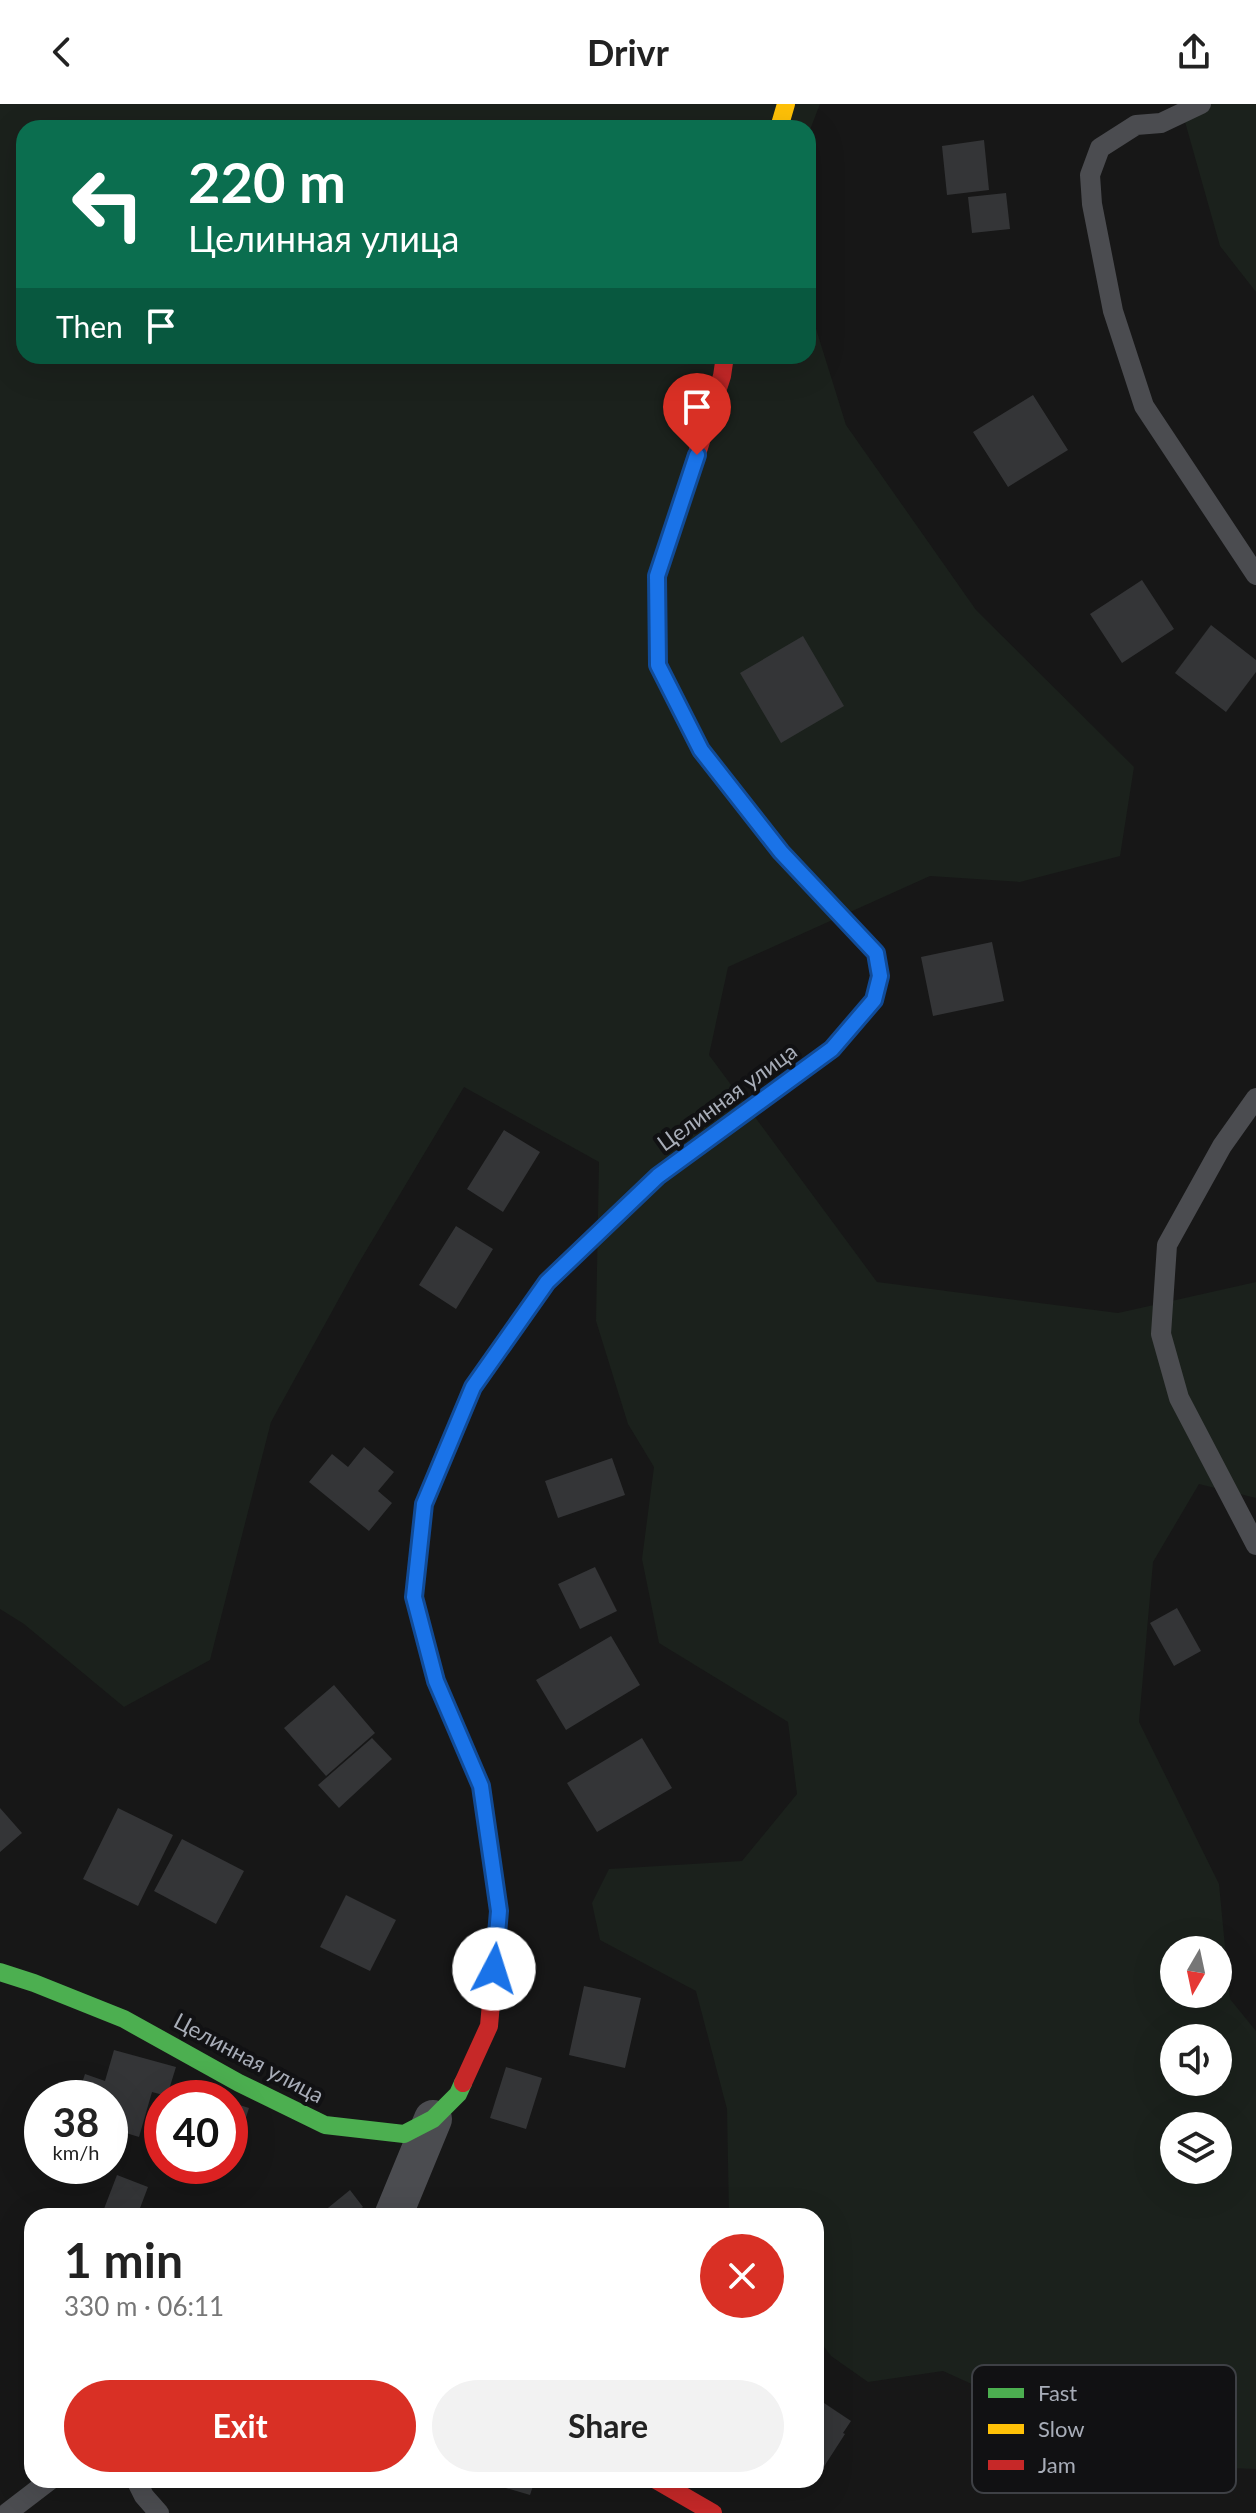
<!DOCTYPE html>
<meta charset="utf-8">
<style>
:root{--surface:#fff;--page:#f2f2f2;--text:#222;--muted:#767676;--accent:#d93025}
body{margin:0;font-family:Lato,sans-serif;background:var(--page);color:var(--text);height:100vh;display:flex;flex-direction:column;font-size:30px;white-space:nowrap}
*{box-sizing:border-box;margin:0}
p{font-size:26px;color:var(--muted)}
.icon{flex:none;width:44px;height:44px;fill:none;stroke:currentColor;stroke-width:2;stroke-linecap:round;stroke-linejoin:round}
.map{position:relative;flex:1;overflow:hidden}
.sheet{position:absolute;left:24px;top:2104px;width:800px;height:280px;display:flex;flex-direction:column;background:var(--surface);border-radius:24px;box-shadow:0 8px 32px #0002}
.sheet>*{flex:none}
.guide{position:absolute;left:16px;top:16px;width:800px;height:244px;border-radius:24px;box-shadow:0 8px 32px #0002;background:#0b6e4f;color:#fff;overflow:hidden}
.needle{width:52px;rotate:189deg}
.tools{position:absolute;left:1160px;top:1832px;display:grid;gap:16px}
.tools a{display:grid;place-items:center;width:72px;height:72px;border-radius:50%;background:var(--surface);box-shadow:0 8px 32px #0002;font-size:40px}
.speed{position:absolute;left:24px;top:1976px;display:flex;gap:16px;font-size:40px;font-weight:700;text-align:center}
.speed>*{display:grid;place-content:center;width:104px;height:104px;border-radius:50%;background:var(--surface);box-shadow:0 8px 32px #0002;line-height:1}
.speed small{font-size:20px;font-weight:400}
.speed .limit{border:12px solid #d22;background:#fff;color:#111}
.pin{position:absolute;display:grid;place-items:center;width:68px;height:68px;color:#fff;margin:-82px -34px;border-radius:50% 50% 50% 0;rotate:-45deg;box-shadow:0 0 8px #0007}
.pin .icon{rotate:45deg}
.me{position:absolute;width:88px;margin:-44px;rotate:5deg;stroke-linejoin:round;filter:drop-shadow(0 0 6px #0008)}
.turn{display:flex;align-items:center;gap:28px;height:168px;padding:0 40px;font-size:36px}
.turn .icon{width:104px;height:104px;stroke-width:2.5}
.turn b{display:block;font-size:56px;line-height:68px}
.then{display:flex;align-items:center;height:76px;padding:0 40px;background:#0003;gap:16px;font-size:30px}
.round{display:grid;place-items:center;flex:none;width:84px;height:84px;border-radius:42px;background:var(--page)}
.head{display:flex;align-items:center;justify-content:space-between;height:136px;padding:0 40px}
h1{font-size:48px;font-weight:700;line-height:60px}
.button{display:flex;gap:16px;margin-top:auto;padding:16px 40px}
.button a{flex:1;height:92px;border-radius:48px;background:var(--accent);color:#fff;font-size:32px;font-weight:700;line-height:92px;text-align:center}
.button a+a{background:var(--page);color:var(--text)}
header{display:flex;justify-content:space-between;align-items:center;height:104px;padding:0 40px;background:var(--surface);font-size:36px;font-weight:700}
.map>svg:first-child{display:block}
.green{fill:#1b211c;fill-rule:evenodd}
.building{fill:#343537}
.lines{fill:none;stroke-linecap:round;stroke-linejoin:round}
.lane{stroke:#4b4c50;stroke-width:20}
.street{stroke:#4b4c50;stroke-width:38}
.fast{stroke:#4caf50;stroke-width:18}
.slow{stroke:#ffc107;stroke-width:18}
.jam{stroke:#c62828;stroke-width:18}
.route-casing{stroke:#114b97;stroke-width:20}
.route{stroke:#1a73e8;stroke-width:14}
.labels{text-anchor:middle;stroke-width:8;stroke-linejoin:round;paint-order:stroke}
.street-label{font-size:22px;fill:#a8adb8;stroke:#111113}
.key{fill:#111113;stroke:#3e4045;stroke-width:2}
.key-label{font-size:22px;fill:#a8adb8}
</style>
<header><svg class="icon" aria-label="back" viewBox="0 0 24 24"><path d="M15 5l-7 7 7 7"/></svg>Drivr<svg class="icon" aria-label="share" viewBox="0 0 24 24"><path d="M12 15V3M7 8l5-5 5 5M5 13v7h14v-7"/></svg></header>
<div class="map">
<svg width="1256" height="2409" viewBox="0 0 1256 2409">
<rect width="100%" height="100%" fill="#171717"/>
<path class="green" d="M0,0h820l-12,31v-7h-784v228h784v-53l38,122 130,185 158,157 -14,89 -100,26 -90,-6 -202,91 -19,88 168,227 241,31 138,-31v216l-57,-14 -46,78 -14,160 80,162 11,115 26,32v438l-106,-4 -207,-94 -75,11 -37,-26 -15,-20v-120h-87l-2,-107 -31,-118 -96,-51 -8,-37 17,-34 133,-8 55,-67 -9,-72 -129,-79 -17,-84 12,-92 -26,-43 -32,-103 3,-159 -135,-75 -107,179 -86,156 -61,238 -86,47 -100,-83 -24,-15zM1174,1846h44v44h-44zM1174,1934h44v44h-44zM1174,2022h44v44h-44z
M1180,0h76v188l-36,-46z"/>
<path class="building" d="M984,36l5,50 -42,5 -5,-49z
M1006,89l4,36 -38,4 -4,-36z
M1033,291l35,55 -60,37 -35,-55z
M1142,476l32,49 -52,34 -32,-49z
M1211,521l45,35v12l-30,40 -51,-39z
M803,532l41,70 -63,37 -41,-70z
M992,838l12,59 -71,15 -12,-59z
M504,1026l36,22 -37,60 -36,-23z
M456,1122l37,23 -37,60 -37,-24z
M364,1343l30,25 -16,19 14,12 -23,28 -60,-49 23,-28 16,13z
M612,1354l13,37 -67,23 -13,-37z
M595,1463l22,44 -37,18 -22,-45z
M1177,1504l24,43 -27,15 -24,-43z
M611,1532l29,49 -74,45 -30,-50z
M334,1581l41,48 -49,43 -42,-48z
M372,1634l20,21 -53,49 -21,-23z
M642,1634l30,50 -75,44 -30,-49z
M0,1704l22,25 -22,19z
M118,1704l55,27 -35,71 -55,-27z
M182,1735l62,32 -28,53 -62,-33z
M346,1791l50,25 -26,51 -50,-24z
M584,1882l57,12 -16,70 -56,-13z
M114,1946l62,17 -9,29 -15,-4 -13,45 -29,-9v-30h-33l8,-24 20,7z
M506,1963l36,11 -16,51 -36,-11z
M180,1981l37,12v1h-42z
M230,1998l19,6 -18,56h-1z
M117,2071l31,12 -11,29h-29l-6,-2z
M350,2086l13,17 -11,9h-26l-3,-4z
M824,2299l27,18 -8,12 2,1 -29,45v-66l1,1z
M491,2376h44l-5,15 -48,-14z"/>
<g class="lines">
<path class="lane" d="M1201,0l-40,19 -25,2 -36,23 -10,27 2,29 21,107 31,95 112,169
M1256,994l-34,48 -55,99 -6,89 18,64 77,147
M136,2376l8,16 15,17
M7,2409l43,-33"/>
<path class="street" d="M393,2112l40,-97"/>
<path class="fast" d="M417,1462l7,-62 49,-117 74,-105 43,-41
M0,1868l34,11 90,36 115,64 86,42 79,9 29,-15 25,-25 5,-11"/>
<path class="slow" d="M779,24l7,-24
M674,421l-17,51 1,89 43,85 80,102 95,101 4,23 -6,24 -42,49 -48,35"/>
<path class="jam" d="M674,421l48,-149 3,-20
M590,1137l68,-65 126,-92
M417,1462l-3,31 22,84 45,105 18,125 -10,115 -26,57
M656,2376l57,33"/>
</g>
<g class="lines">
<g class="route-casing">
<path id="route" d="M494,1865l5,-58 -18,-125 -45,-105 -22,-84 10,-93 49,-117 74,-105 111,-106 174,-127 42,-49 6,-24 -4,-23 -95,-101 -80,-102 -43,-85 -1,-89 40,-121"/>
</g>
<use href="#route" class="route"/>
</g>
<g class="labels">
<g class="street-label">
<text transform="translate(727 993) rotate(-36)" y="8">Целинная улица</text>
<text transform="translate(249 1954) rotate(28)" y="8">Целинная улица</text>
</g>
</g>
<rect x="972" y="2261" width="264" height="128" rx="12" class="key"/>
<rect x="988" y="2284" width="36" height="10" fill="#4caf50"/>
<rect x="988" y="2320" width="36" height="10" fill="#ffc107"/>
<rect x="988" y="2356" width="36" height="10" fill="#c62828"/>
<g class="key-label">
<text x="1038" y="2297">Fast</text>
<text x="1038" y="2333">Slow</text>
<text x="1038" y="2369">Jam</text>
</g>
</svg>
<div class="tools">
<a><svg class="needle" viewBox="-14 -14 28 28"><path d="M0-13l5 13h-10z" fill="#e53935"/><path d="M0 13l5-13h-10z" fill="#767676"/></svg></a>
<a><svg class="icon" aria-label="sound" viewBox="0 0 24 24"><path d="M4 9h4l5-4v14l-5-4H4zM17 9q2 3 0 6"/></svg></a>
<a><svg class="icon" aria-label="layers" viewBox="0 0 24 24"><path d="M12 4l9 5-9 5-9-5zM3 14l9 5 9-5"/></svg></a>
</div>
<div class="speed"><div>38<small>km/h</small></div><div class="limit">40</div></div>
<div class="pin" style="left:697px;top:351px;background:#d93025"><svg class="icon" aria-label="arrive" viewBox="0 0 24 24"><path d="M6 21V4h12l-3 4 3 4H6"/></svg></div>
<svg class="me" style="left:494px;top:1865px" viewBox="-20 -20 40 40"><circle r="19" fill="#fff"/><path d="M0-13L10 11 0 6-10 11z" fill="#1a73e8"/></svg>
<div class="guide">
<div class="turn"><svg class="icon" aria-label="left" viewBox="0 0 24 24"><path d="M17 20v-9H6M10 6l-5 5 5 5"/></svg><div><b>220 m</b>Целинная улица</div></div>
<div class="then">Then<svg class="icon" aria-label="arrive" viewBox="0 0 24 24"><path d="M6 21V4h12l-3 4 3 4H6"/></svg></div>
</div>
<section class="sheet">
<div class="head"><div><h1>1 min</h1><p>330 m · 06:11</p></div><a class="round" style="background:#d93025;color:#fff"><svg class="icon" aria-label="close" viewBox="0 0 24 24"><path d="M6 6l12 12M18 6L6 18"/></svg></a></div>
<div class="button"><a>Exit</a><a>Share</a></div>
</section>
</div>
